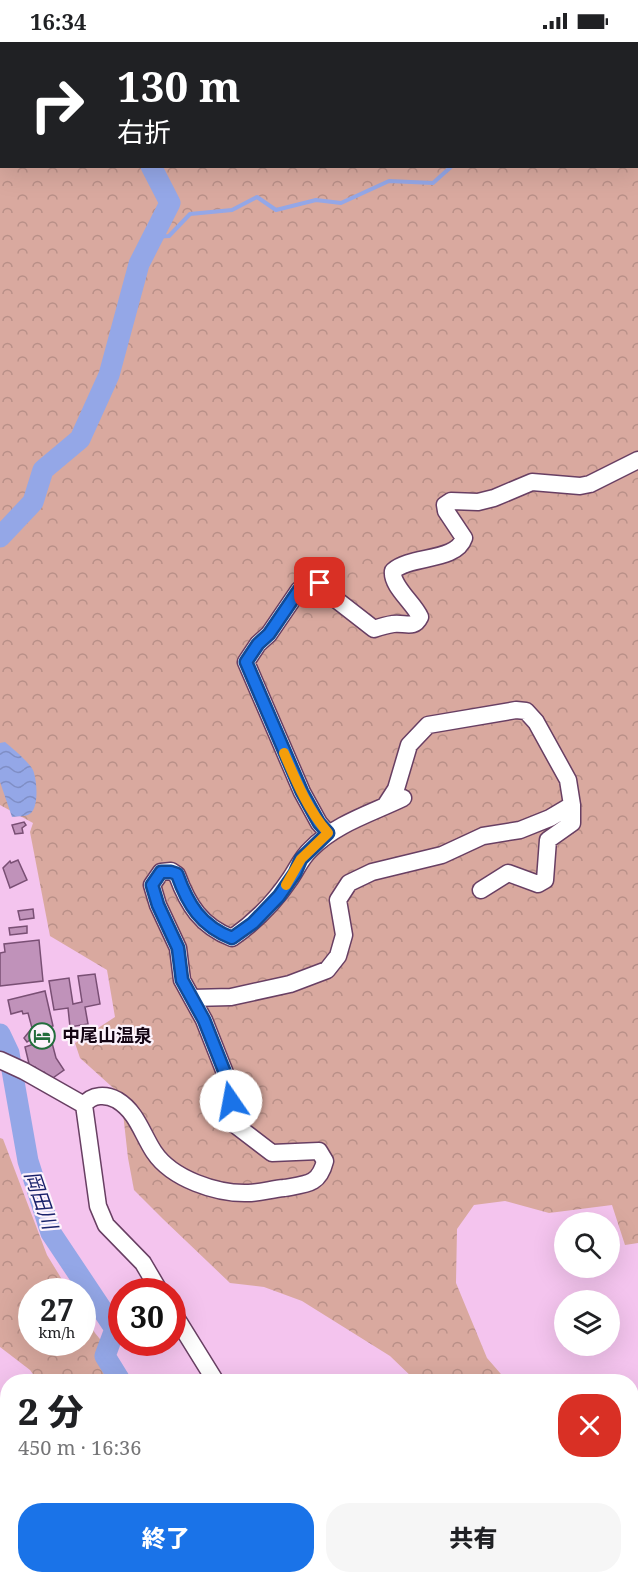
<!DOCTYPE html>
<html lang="ja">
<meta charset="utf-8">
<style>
:root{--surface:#fff;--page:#f6f6f6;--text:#202124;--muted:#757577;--accent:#1a73e8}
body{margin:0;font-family:"Noto Serif","Noto Sans JP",serif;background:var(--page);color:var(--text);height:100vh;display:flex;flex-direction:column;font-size:22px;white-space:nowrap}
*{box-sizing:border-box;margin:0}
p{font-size:20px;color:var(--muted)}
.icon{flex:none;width:33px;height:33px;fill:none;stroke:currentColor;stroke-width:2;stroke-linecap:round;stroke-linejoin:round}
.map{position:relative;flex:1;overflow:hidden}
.panel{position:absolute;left:0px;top:1332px;width:639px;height:210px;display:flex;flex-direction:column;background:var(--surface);border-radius:24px 24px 0 0;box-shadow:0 6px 24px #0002}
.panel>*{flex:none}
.top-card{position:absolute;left:0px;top:0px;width:639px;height:126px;box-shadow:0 6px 24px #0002;background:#202124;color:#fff;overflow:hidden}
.controls{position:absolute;left:554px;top:1170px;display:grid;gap:12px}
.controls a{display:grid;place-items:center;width:66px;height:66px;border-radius:50%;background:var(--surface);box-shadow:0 6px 24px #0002;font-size:30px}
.speed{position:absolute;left:18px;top:1236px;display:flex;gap:12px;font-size:30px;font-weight:700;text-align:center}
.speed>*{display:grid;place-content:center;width:78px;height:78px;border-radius:50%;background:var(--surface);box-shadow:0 6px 24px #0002;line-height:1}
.speed small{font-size:15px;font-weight:400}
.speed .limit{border:9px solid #d22;background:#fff;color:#111}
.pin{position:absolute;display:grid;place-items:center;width:51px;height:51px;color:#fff;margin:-26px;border-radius:12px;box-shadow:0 3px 9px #0006}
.me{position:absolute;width:66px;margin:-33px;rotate:348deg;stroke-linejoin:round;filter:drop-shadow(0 0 4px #0008)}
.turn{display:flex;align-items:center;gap:21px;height:126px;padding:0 18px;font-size:27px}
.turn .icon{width:78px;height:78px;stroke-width:2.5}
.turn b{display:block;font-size:42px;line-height:51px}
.round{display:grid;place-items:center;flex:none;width:63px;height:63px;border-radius:24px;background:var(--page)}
.head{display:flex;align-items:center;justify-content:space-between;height:102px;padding:0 18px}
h1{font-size:36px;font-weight:800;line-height:45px}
.primary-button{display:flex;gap:12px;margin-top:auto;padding:12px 18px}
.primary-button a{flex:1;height:69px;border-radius:24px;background:var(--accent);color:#fff;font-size:24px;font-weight:800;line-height:69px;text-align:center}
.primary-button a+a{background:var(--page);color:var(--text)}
.status{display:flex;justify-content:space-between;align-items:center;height:42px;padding:0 30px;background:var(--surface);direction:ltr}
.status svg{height:16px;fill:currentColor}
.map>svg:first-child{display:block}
.forest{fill:url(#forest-crowns);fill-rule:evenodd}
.water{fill:url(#water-waves)}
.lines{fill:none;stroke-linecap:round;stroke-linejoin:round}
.stream{stroke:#94a7e7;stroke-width:4}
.river{stroke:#94a7e7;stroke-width:21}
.building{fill:#c092ba;stroke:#794f74;stroke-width:1.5}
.minor-casing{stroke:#683f63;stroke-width:19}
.minor{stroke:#fff;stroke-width:16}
.route-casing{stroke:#114b97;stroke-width:15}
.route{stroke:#1a73e8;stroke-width:10}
.slow{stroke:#f59e0b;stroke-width:10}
.labels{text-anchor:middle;stroke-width:4.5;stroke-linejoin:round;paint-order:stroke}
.poi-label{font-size:18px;font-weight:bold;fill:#140513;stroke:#fdf3fc;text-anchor:start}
.water-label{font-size:20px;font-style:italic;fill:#19226b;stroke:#fdf3fc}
</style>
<div class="status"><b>16:34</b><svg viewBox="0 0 49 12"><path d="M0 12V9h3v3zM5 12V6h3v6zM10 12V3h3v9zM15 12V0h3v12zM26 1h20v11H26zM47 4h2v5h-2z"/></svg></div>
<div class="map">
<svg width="638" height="1542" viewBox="0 0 638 1542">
<defs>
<pattern id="forest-crowns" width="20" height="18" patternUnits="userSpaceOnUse" patternTransform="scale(1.5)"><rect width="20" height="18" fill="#d9a99f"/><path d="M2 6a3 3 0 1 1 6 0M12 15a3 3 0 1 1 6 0" fill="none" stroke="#b99088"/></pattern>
<pattern id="water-waves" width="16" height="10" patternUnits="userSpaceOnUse" patternTransform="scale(1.5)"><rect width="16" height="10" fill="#94a7e7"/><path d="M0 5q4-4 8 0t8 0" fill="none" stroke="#7f8ec5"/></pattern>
</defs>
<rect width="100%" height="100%" fill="#f4c4ee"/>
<path class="forest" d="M0,0h638v1201l-13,2 -13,-40 -63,8 -44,-12 -31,4 -17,24 -1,54 31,75 20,23h-91l-26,-25 -88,-55 -38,-14 -34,-4 -67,-64 -29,-29 -6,-32 -7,-63 -41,-37 -5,-15 40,-26 -8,-47 -57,-34 -20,-104 3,-9 -33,-18zM2,2h636v122h-636z
M0,1096l3,1 44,116 22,36 -37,1v50h50l1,-29 12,20 39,48h-96l-8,-11 -30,-23z"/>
<path class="water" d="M5,700c7,6 24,20 28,28 4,10 6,35 -2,43 -4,4 -13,3 -19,4l-12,-35v-39z"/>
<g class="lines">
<path class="stream" d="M175,2l1,-2
M152,195l17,-1 21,-22 42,-4 25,-13 19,13 40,-10 25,3 48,-22 44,2 19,-17"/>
<path class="river" d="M124,2v-2
M0,495l33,-35 10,-32 37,-31 29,-64 30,-111 31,-61 -19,-37
M0,992l9,19 19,108 23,72 64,96 -10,27 16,26
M305,1534l3,8"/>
</g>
<path class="building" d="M24,780l2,3 -4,3 1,5 -8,1 -3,-9z
M18,818l9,20 -17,8 -7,-20 7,-7 1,2z
M33,867l1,9 -14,2 -2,-9z
M27,884v7l-17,2 -1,-7z
M39,898l4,41 -43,5v-33l5,-1 -1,-8z
M95,932l5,30 -15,3 3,17 -18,3 -2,-19 -14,2 -5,-29 20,-3 4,26 9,-2 -4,-26z
M45,949l8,35 -8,2 3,12 3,-1 5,19 8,12 -14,10 -6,-8 -3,2 -6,-7 -5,1 -5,-21 9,-3 -1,-6 -6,4 -3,-4 8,-10 -4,-15 -5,1 -1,-3 -11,3 -3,-14z"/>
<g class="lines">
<g class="minor-casing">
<path id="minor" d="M385,764l11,-17 13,-44 19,-20 88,-15 10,1 10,11 32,58 4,25
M328,791l-9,-10 -17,-31 -56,-130 12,-18 11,-10 30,-44 21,-7 18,18 36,28c6,-2 13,-4 19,-5 11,-2 21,6 27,-7 -6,-14 -29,-31 -27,-46 18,-16 63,-9 71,-33l-18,-27 -1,-6 6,-4 27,1 16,-4 38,-16 48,4 10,-2 48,-24
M192,956l39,-1 59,-13 37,-14 11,-14 6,-21 -6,-35 11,-17 23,-11 70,-17 41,-19 37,-6 30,-12 22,-13v18l-24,17 -3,40 -7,4 -30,-11 -27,17
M0,1018l24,11 60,34 14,101 8,19 37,38 17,29
M84,1063c8,-11 22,-11 33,-5 20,12 25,34 37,52 18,27 63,42 94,41 12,0 24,-4 36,-5 23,-4 35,-3 41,-27l-6,-10 -47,2 -38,-29 -7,-46 -23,-58 -22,-40 -4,-32 -20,-43 -6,-20 9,-13 10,-1 6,4c11,30 24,51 55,63 23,-16 42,-35 58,-59 7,-10 11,-21 21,-30 24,-25 61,-36 92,-51
M172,1269l44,71
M0,1446l8,-3
M0,1496l8,1
M404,1534l11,8"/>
</g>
<use href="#minor" class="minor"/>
</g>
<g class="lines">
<g class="route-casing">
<path id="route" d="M231,1059l-4,-23 -23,-58 -22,-40 -4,-32 -20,-43 -6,-20 9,-13h10l6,2c11,31 24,52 55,64l21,-15 26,-27 16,-23 6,-14 27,-26 -9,-10 -17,-31 -56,-130 12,-18 11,-10 30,-44 21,-7"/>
</g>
<use href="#route" class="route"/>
<path class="slow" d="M284,711c12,28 24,57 44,80l-27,26 -15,26"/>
</g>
<defs>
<g id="hotel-ring" transform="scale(1.35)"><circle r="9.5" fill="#fdf3fc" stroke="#236d3c" stroke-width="1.5"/><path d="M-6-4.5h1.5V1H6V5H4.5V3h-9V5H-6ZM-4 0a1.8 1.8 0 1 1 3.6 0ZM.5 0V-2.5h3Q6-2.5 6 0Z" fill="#236d3c"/></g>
</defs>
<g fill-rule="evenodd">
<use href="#hotel-ring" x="42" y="994"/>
</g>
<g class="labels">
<g class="poi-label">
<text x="62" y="1000">中尾山温泉</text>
</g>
<g class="water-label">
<text transform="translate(41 1158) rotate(71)" y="7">岡田川</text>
</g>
</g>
</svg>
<div class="controls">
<a><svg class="icon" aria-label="search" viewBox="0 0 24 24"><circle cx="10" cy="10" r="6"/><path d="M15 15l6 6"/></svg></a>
<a><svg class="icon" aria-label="layers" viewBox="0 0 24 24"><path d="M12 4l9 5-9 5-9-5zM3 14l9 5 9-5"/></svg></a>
</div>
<div class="speed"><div>27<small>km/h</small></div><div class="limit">30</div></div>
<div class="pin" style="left:320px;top:541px;background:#d93025"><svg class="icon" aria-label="arrive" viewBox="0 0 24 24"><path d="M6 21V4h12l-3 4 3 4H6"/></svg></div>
<svg class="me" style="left:231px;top:1059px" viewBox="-20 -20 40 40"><circle r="19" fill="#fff"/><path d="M0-13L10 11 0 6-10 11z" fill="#1a73e8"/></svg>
<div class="top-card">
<div class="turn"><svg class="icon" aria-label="right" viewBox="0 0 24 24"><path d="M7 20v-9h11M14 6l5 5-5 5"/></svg><div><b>130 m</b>右折</div></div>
</div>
<section class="panel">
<div class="head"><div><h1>2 分</h1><p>450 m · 16:36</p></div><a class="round" style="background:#d93025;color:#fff"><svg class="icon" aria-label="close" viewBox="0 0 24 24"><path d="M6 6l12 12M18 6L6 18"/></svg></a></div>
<div class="primary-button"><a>終了</a><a>共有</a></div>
</section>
</div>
